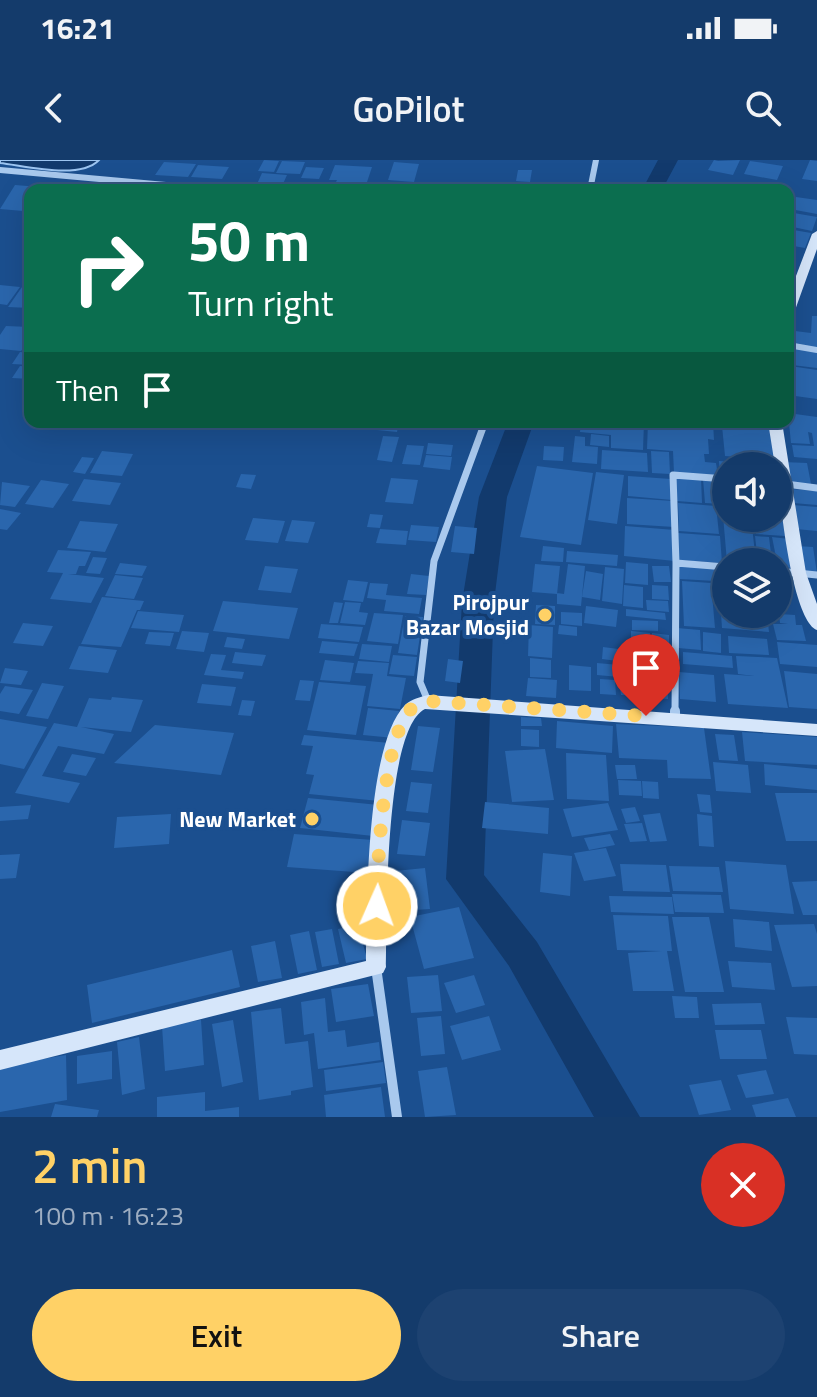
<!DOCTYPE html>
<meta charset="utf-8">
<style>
:root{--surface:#143b6b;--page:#1d4271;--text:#f1f3f6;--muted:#9dadc1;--line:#33557e;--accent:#ffd166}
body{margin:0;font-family:"Titillium Web",sans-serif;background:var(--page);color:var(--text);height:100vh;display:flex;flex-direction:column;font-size:30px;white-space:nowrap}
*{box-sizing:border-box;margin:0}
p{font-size:26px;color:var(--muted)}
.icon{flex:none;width:44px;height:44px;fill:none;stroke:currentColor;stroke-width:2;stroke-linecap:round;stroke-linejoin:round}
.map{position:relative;height:957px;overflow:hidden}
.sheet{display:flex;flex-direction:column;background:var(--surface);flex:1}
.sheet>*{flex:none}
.top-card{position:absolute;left:24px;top:24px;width:770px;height:244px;border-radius:16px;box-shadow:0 8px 32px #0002,0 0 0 2px var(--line);background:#0b6e4f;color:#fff;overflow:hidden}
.fabs{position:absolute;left:712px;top:292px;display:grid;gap:16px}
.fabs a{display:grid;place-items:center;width:80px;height:80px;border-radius:50%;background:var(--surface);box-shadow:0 8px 32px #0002,0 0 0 2px var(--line);font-size:40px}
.pin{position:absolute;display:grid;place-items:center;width:68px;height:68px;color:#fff;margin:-82px -34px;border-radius:50% 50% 50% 0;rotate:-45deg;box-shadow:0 0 8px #0007}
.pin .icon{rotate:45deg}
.me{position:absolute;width:88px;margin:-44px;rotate:2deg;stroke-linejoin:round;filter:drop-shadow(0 0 6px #0008)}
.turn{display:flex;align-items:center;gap:28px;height:168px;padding:0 32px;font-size:36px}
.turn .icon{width:104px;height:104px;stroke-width:2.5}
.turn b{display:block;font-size:56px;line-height:68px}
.then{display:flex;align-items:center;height:76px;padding:0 32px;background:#0003;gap:16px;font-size:30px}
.round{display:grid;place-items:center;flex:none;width:84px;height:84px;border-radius:42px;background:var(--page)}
.headline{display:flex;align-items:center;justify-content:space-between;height:136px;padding:0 32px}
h1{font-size:48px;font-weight:600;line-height:60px;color:var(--accent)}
.button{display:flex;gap:16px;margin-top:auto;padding:16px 32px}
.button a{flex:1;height:92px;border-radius:48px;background:var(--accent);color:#111;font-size:32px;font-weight:600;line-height:92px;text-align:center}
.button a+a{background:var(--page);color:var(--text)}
.status{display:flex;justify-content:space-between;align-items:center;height:56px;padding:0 40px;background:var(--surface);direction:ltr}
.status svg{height:22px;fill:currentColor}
header{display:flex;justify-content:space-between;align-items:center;height:104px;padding:0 32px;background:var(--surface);font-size:36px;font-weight:600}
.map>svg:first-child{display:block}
.water{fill:#123a6d;stroke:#9cc4f0;stroke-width:2}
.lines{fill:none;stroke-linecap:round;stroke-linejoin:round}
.canal{fill:#123a6d;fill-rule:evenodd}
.building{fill:#2a66ad}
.street-far2{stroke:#a9c9ee;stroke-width:6}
.street-far1{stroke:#a9c9ee;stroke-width:7}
.street{stroke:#a9c9ee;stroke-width:10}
.secondary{fill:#d6e6fa;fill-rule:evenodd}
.route{stroke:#ffd166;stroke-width:14;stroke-dasharray:0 25.2}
.poi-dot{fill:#ffd166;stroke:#1b4f8f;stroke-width:3}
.labels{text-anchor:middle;stroke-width:8;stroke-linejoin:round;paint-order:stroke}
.poi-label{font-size:22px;font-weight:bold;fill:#fff;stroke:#1b4f8f;text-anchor:end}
</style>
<div class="status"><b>16:21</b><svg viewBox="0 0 49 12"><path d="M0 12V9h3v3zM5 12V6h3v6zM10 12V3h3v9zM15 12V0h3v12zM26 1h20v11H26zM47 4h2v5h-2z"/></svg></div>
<header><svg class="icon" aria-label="back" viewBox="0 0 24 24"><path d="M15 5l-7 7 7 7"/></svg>GoPilot<svg class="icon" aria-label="search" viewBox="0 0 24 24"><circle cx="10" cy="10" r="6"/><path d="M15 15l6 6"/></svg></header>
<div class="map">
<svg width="817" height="957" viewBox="0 0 817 957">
<rect width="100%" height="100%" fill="#1b4f8f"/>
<path class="water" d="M0,0h99c-19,20 -73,6 -99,3z"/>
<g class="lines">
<path class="canal" d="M658,0h20l-16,30h-20z
M508,262h26l-27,75 -13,105 -10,273 53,67 103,175h-46l-85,-151 -63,-87 16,-277 17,-105z"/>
</g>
<path class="building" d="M264,0l15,1 -5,11 -16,-1z
M714,0l4,1 22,-1 -7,15 -25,-5z
M810,0l7,1v20l-15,-2z
M282,1l23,1 -5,12 -24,-1z
M750,1l33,5 -6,14 -33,-6z
M164,2l32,2 -8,13 -33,-2z
M394,2l25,2 -5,18 -26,-2z
M198,5l31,2 -7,12 -31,-2z
M335,5l37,2 -5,15h-14l29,3 -2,5h-48l5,-10h-8z
M306,7l18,1 -5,11 -18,-1z
M518,10h14l-2,12 -14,-1z
M262,13l25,2 -5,11 -25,-2z
M385,22l27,2 -1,6h-28z
M15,25l25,2 -10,3v13l-7,8 -23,-2z
M796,37l21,3v14l-27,-5z
M788,52l29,5 -5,14 -24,-5z
M788,69l23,4 -6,15 -17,-3z
M0,125l20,2 -13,18 -7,-1z
M22,127l8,1v20l-22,-1z
M812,156h5v32l-24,-3 2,-14 16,2z
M6,166l24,1v14l-9,10 -21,-2v-14z
M794,188l23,3v17l-25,-3z
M20,192l10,1v12l-18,-1z
M20,206l10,1v12l-18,-1z
M790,206l27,4v29l-29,-4z
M788,253l29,4v42l-23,-2 -2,-12 22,1 -2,-13 -4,-1 2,12 -19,-1z
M379,262h20l-2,10 -20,-2z
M581,262h63l-1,28 -32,-2v-13l-31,-3z
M648,262h65l1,18 -6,-1 1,15h-5l1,8 11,1 2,13 -44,-3 -1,-22 -26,-2z
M722,266l51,4 4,30 -52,-4z
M591,274l18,2v11l-19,-2z
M383,276l16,1 -7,25 -15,-2z
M575,276l10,1v9l13,1 -1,17 -25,-2z
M428,283l25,2 -2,11 -25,-2z
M407,285l17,1 -4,19 -18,-1z
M544,286l20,1 -1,14 -20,-1z
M602,290l45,3 1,19 -47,-3z
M102,291l31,3 -11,22 -32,-3z
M651,291l18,1 1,22 -18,-1z
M426,295l26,2 -2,13 -27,-3z
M82,297l12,1 -9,16 -12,-2z
M719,301l26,2v3h-19v11h-6z
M783,302l24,1 4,21 -25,-2z
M537,306l56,7 -12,72 -61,-8z
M596,312l28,3 -7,49 -29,-4z
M241,314l15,1 -5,14 -15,-2z
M628,316l43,3 1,21 -44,-4z
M675,316l26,2 1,25 -25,-2z
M391,318l27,2 -5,24 -28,-2z
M84,319l37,4 -11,22 -38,-4z
M703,319l22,2 1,37h25l5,44h-29l-5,-58 -17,-1z
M41,320l28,4 -16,24 -28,-4z
M2,322l28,4 -15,21 -15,-2z
M791,329l26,2v14l-24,-2z
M627,338l46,3 1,26 -47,-3z
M678,343l38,3 3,28 -40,-3z
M793,345l24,2v24l-21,-2z
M0,349l21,4 -14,17 -7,-1z
M778,350h3l4,26 -29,-2 -2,-16h24z
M370,354l13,1 -3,13 -13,-1z
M253,358l32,3 -7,22 -33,-3z
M292,360l23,2 -7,21 -23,-2z
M80,361l38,3 -13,28 -38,-4z
M411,365l28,2 -3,15 -28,-2z
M455,366l22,2 -3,26 -23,-2z
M625,366l50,4v31l-51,-5z
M380,369l28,2 -2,14 -30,-2z
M678,373l42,3 2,27 -43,-3z
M755,376l14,1 3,25h-14z
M772,377l17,2 4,29 -15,-1z
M543,386l21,2 -1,14 -22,-1z
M796,386l17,1 4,26 -17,-2z
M58,390l33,2 -6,14h-6l-3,8h-8l36,4 -13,25 -41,-4 13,-26 -16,-1z
M567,391l51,4 -1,11 -51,-4z
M93,397l14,1 -7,16 -14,-1z
M626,402l22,2v21l-23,-2z
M120,403l27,3 -5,10 -27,-2z
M535,404l25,2 -3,28 -25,-2z
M568,404l17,2 -4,40 -24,-2v-11l7,1z
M679,405l35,3 1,13 -35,-2z
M265,406l33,3 -7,24 -33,-3z
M652,406h17l2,16h-17z
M605,407l19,2 -2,35 -20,-3z
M586,411l17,3 -3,26 -18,-3z
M411,414l18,2 -3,19 -19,-1z
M115,415l28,3 -9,21 -29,-3z
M348,420l20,2 -5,20 -20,-2z
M682,421l29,2 4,45 -31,-2z
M370,423l18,1 -2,11 36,3 -3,16 -35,-3 2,-11 -19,-2z
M719,423h7v31h41l2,18 -47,-4z
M624,425l19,2v21l-20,-2z
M652,425l16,1 1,14 -17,-1z
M102,437l42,4 -4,9h-3l-16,37 -40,-3z
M646,440l22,1 1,11 -22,-2z
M223,441l75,7 -9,31 -76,-8z
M334,442l9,1 -5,20h-9z
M345,442l16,1 -2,9 9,1 -3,12 -25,-2z
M536,445l19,1v19l-20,-1z
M586,446l32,4 -2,17 -32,-4z
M626,449l39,4 1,7 -40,-4z
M138,451l46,4 -5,17 -48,-4z
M561,452l21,1v13l-21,-2z
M374,453l29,2 -5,29 -31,-3z
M779,454l16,1 1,10h6l4,16 -29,-1 -4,-16h15l-8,-1z
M405,456l18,1 -6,38 -19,-2z
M632,460l26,1v10l-26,-1z
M23,463l30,3 -10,20 -30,-3z
M321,464l42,3 -4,15 -41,-4z
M529,465l24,2 -1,31 -24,-2z
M559,465l18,2v9l-19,-2z
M677,468l23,2 1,20 -23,-2z
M182,471l27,2 -5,19 -28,-3z
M631,471l19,2 -1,11 -18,-1z
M149,472l25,1 -4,13 -25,-2z
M703,472l18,2v19l-18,-2z
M652,473l17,2v11l-17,-2z
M728,476l39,3 2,16 -40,-2z
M227,477l18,2 -3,10 -18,-2z
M322,481l36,3 -4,12 -35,-3z
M777,482l40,3v22l-37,-3z
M362,484l30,2 -3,16 -30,-3z
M642,485l26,2 1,15 -15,-1v-5l-12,-4z
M79,486l38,4 -9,23 -39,-4z
M603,487l23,3 -1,12 -23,-3z
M235,492l31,3 -4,11 -30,-3z
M683,492l49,4 1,12 -50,-4z
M211,494l15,1 -5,15 23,2 -2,7 -38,-4z
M393,495l24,2 -3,19 -25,-2z
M736,496l41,2 11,50 -60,-4 -4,-30 30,2 -16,-2z
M530,498l21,2v18l-21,-1z
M448,499l15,2 -3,22 -15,-2z
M325,500l29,3 -4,19 -30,-2z
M358,501l31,2 -2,13 19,2 -6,31 -33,-3 6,-32 -18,-1z
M649,502l18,6 1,31 -15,-1 -1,-22 -14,-9z
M597,503l33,3v12l-33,-3z
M569,505l22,2v24l-22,-1z
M5,508l23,3 -7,14 -21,-2z
M784,511l33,3v35l-28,-2z
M679,512l35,3 2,27 -36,-3z
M528,518l29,2 -1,18 -30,-2z
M600,519l15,1 1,15 -16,-1z
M300,520l14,1 -4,20 -15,-1z
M619,520h26l2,16 -26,-1z
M319,522l47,4 -10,49 -49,-5z
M42,523l22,3 -16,33 -22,-3z
M202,524l34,3 -5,19 -34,-3z
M5,526l28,4 -14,24 -19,-3v-17z
M112,537l31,3 -12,32 -50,-5 33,7 -10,20 -46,-8 -16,30 38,7 -11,20 -54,-10 39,-70 23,4 12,-29 22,2z
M242,540l13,1 -4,15 -13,-1z
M368,548l31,3 -5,27 -31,-3z
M521,557l20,1 1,8h-21z
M0,559l47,8 -23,42 -24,-5z
M557,561l56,5 -1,27 -56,-5z
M616,564l88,4 7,51 -43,-1 -1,-18 -48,-2z
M155,565l79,8 -13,42 -107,-12z
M418,566l22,2 -7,44 -22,-2z
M521,569l18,1v17l-18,-1z
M742,572l75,5v28l-72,-4z
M715,574l19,1 4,26 -19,-1z
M304,575l86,8 -11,58 -70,-7 5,-19 -8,-1 7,-28 -12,-1z
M545,589l9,51 -42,2 -7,-51z
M566,593l40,2 3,46 -42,-2z
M72,594l24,4 -10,18 -23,-4z
M713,602l35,3 3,28 -35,-2z
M764,604l53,5v21l-52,-5z
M615,605h20l2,14h-20z
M618,620l23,1 1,15 -23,-1z
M642,621l16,1 1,17 -16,-1z
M411,622l21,2 -4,29 -22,-2z
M775,633h42v48h-31z
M697,634l13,1 2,18 -12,-1z
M308,638l71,7 -6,31 -73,-8z
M485,642l64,6 -1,26 -66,-6z
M608,643l10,27 -46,7 -9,-28z
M31,645l-3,14 -28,2v-14z
M635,647l5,14 -14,2 -5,-14z
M660,653l7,28 -17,1 -7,-27z
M171,654l-2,30 -55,4 3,-31z
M697,654l15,2 2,31 -15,-1z
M402,660l28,3 -5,33 -28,-2z
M642,663l5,18 -17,1 -6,-18z
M294,674l79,6 -5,33 -81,-6z
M610,674l5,11 -26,5 -5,-12z
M606,688l10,28 -32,5 -10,-28z
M543,693l29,3 -2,40 -30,-4z
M20,694l-4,24 -16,1v-24z
M725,701l61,4 8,49 -64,-5z
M620,704l46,1 4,27 -47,-1z
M669,706l50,1 4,25 -50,-1z
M425,708l5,41 -31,2 -4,-40z
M817,721v34h-14l-11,-33z
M672,734l49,1 3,18 -49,-1z
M609,736l63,1 2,17 -63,-2z
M459,747l15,51 -50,11 -14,-52z
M613,755l55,1 4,35h-5l7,40h-41l-5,-38 34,-2 -45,-1z
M672,757h37l15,75h-39z
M733,759l36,3 3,29 -37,-4z
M814,764l3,10v52l-25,1 -18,-62z
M358,765l9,34 -21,4 -8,-34z
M332,769l7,35 -17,3 -7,-35z
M309,771l8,39 -19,4 -8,-39z
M275,781l7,37 -24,4 -7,-36z
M232,790l8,37 -148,36 -5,-38z
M728,801l43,2 4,27 -43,-3z
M438,815l4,36 -31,2 -4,-36z
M474,815l11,30 -29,8 -12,-30z
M368,824l6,32 -38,6 -5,-33z
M672,836l25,1 2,21h-24z
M325,838l3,34 17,-2 2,17 32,-5 2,18 -63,9 -4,-36 -10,2 -3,-33z
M761,843l4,21 -50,1 -3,-21z
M281,848l4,36 23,-3 5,46 -22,4v4l-32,5 -8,-88z
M441,856l4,38 -24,2 -4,-38z
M489,856l12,34 -39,10 -12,-34z
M786,857l31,1v37l-23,-1z
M201,860l3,45 -39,6 -3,-45z
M233,860l10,62 -21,5 -10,-63z
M715,870h46l6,29h-47z
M139,877l6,52 -23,6 -5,-53z
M112,891v28l-35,5v-28z
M66,895l1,45 -67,12v-46z
M383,902l3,21 -60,8 -2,-21z
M447,907l9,48 -31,2 -7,-46z
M766,910l8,24 -28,4 -9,-23z
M721,920l10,30 -32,5 -10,-30z
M381,927l4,30h-59l-2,-22z
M205,932v19l34,-4v10h-82v-20z
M788,938l8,19h-40l-4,-12z
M55,944l44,6 -2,7h-46z"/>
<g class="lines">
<path class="street-far2" d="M0,10l221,20
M590,30l6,-30
M788,185l29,5"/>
<path class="street-far1" d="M778,323l39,5
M676,403l-3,-88 53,4
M778,411l39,4
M428,541l-8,-19 14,-121 51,-139
M675,553l1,-150 50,4"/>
<path class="street" d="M675,558v-7
M376,807l21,150"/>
<path class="secondary" d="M817,71v18l-23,64 -6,4v-20l24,-63z
M768,262h14l24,151 11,31v26c-25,-9 -39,-136 -39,-164h-3z
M428,535l389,29v12l-392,-27c-41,20 -38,212 -39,258l-3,6 -383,97v-20l366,-89c1,-57 0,-216 39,-256 6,-6 16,-8 23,-10z"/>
</g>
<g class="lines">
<path class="route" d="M377,746c0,-40 6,-169 34,-197 4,-4 12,-6 17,-8l218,15"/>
</g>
<g class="poi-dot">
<circle cx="545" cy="455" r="8"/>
<circle cx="312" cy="659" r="8"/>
</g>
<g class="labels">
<g class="poi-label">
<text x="529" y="450">Pirojpur<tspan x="529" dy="25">Bazar Mosjid</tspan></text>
<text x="296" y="667">New Market</text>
</g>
</g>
</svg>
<div class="fabs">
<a><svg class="icon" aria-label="sound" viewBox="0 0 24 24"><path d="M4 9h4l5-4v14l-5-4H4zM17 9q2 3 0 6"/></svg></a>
<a><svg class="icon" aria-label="layers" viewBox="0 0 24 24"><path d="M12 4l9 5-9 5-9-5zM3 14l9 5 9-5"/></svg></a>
</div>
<div class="pin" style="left:646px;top:556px;background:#d93025"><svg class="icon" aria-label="arrive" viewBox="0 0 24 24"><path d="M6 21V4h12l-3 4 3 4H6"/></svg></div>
<svg class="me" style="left:377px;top:746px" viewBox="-20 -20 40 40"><circle r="17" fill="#ffd166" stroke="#fff" stroke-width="3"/><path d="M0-11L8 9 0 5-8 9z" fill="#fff"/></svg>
<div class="top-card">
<div class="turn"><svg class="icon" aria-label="right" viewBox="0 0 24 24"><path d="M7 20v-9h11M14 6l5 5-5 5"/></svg><div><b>50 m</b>Turn right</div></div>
<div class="then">Then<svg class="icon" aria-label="arrive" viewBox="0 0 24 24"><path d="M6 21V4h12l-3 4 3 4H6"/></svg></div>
</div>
</div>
<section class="sheet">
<div class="headline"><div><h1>2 min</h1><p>100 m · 16:23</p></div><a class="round" style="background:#d93025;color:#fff"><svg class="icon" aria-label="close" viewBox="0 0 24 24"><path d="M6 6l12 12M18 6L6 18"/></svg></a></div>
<div class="button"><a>Exit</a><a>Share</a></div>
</section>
